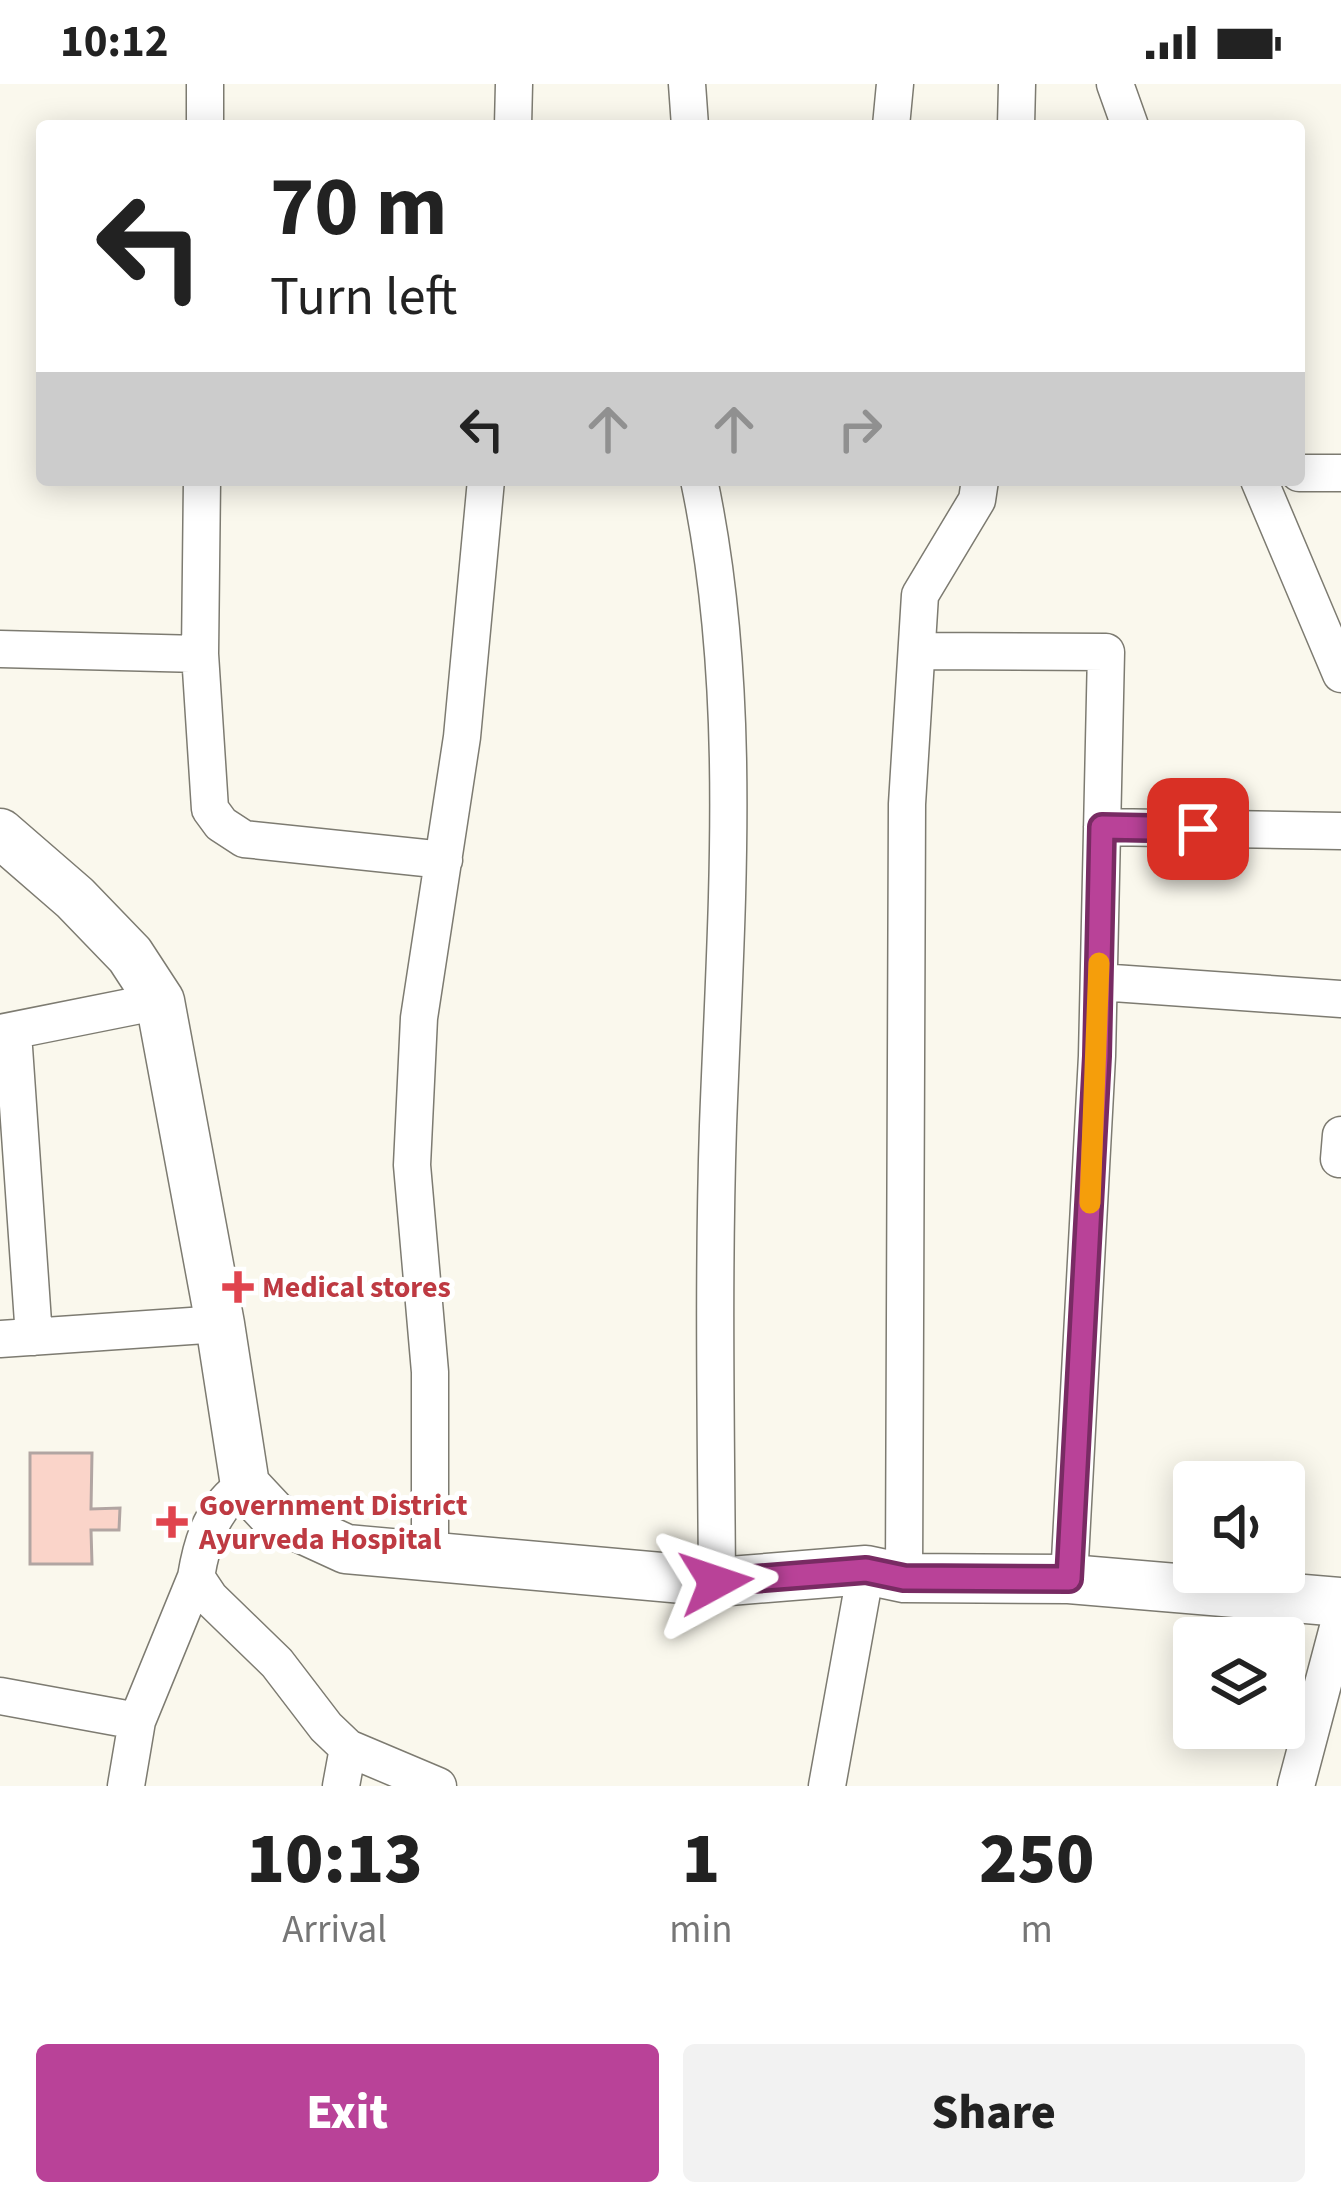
<!DOCTYPE html>
<style>
:root{--surface:#fff;--page:#f2f2f2;--text:#222;--muted:#767676;--accent:#b94298}
body{margin:0;font-family:"Source Sans 3",sans-serif;background:var(--page);color:var(--text);height:100vh;display:flex;flex-direction:column;font-size:45px;white-space:nowrap}
*{box-sizing:border-box;margin:0}
p{font-size:39px;color:var(--muted)}
.icon{flex:none;width:66px;height:66px;fill:none;stroke:currentColor;stroke-width:2;stroke-linecap:round;stroke-linejoin:round}
.map{position:relative;height:1702px;overflow:hidden}
.side{display:flex;flex-direction:column;background:var(--surface);flex:1}
.side>*{flex:none}
.hud{position:absolute;left:36px;top:36px;width:1269px;height:366px;border-radius:12px;box-shadow:0 6px 30px #0003;background:#fff;color:var(--text);overflow:hidden}
.controls{position:absolute;left:1173px;top:1377px;display:grid;gap:24px}
.controls a{display:grid;place-items:center;width:132px;height:132px;border-radius:12px;background:var(--surface);box-shadow:0 6px 30px #0003;font-size:60px}
.pin{position:absolute;display:grid;place-items:center;width:102px;height:102px;color:#fff;margin:-51px;border-radius:24px;box-shadow:0 6px 18px #0006}
.me{position:absolute;width:132px;margin:-66px;rotate:85deg;stroke-linejoin:round;filter:drop-shadow(0 0 9px #0008)}
.turn{display:flex;align-items:center;gap:42px;height:252px;padding:0 36px;font-size:54px}
.turn .icon{width:156px;height:156px;stroke-width:2.5}
.turn b{display:block;font-size:84px;line-height:102px}
.lanes{display:flex;align-items:center;height:114px;padding:0 36px;background:#0003;justify-content:center;gap:60px;direction:ltr}
.lanes .off{opacity:.35}
.eta{display:flex;justify-content:space-evenly;align-items:center;height:204px;text-align:center}
.eta b{font-size:72px;font-weight:800;line-height:84px}
.primary-button{display:flex;gap:24px;margin-top:auto;padding:24px 36px}
.primary-button a{flex:1;height:138px;border-radius:12px;background:var(--accent);color:#fff;font-size:48px;font-weight:800;line-height:138px;text-align:center}
.primary-button a+a{background:var(--page);color:var(--text)}
.status{display:flex;justify-content:space-between;align-items:center;height:84px;padding:0 60px;background:var(--surface);direction:ltr}
.status svg{height:33px;fill:currentColor}
.map>svg:first-child{display:block}
.building{fill:#fad4c9;stroke:#b1a5a2;stroke-width:3}
.lines{fill:none;stroke-linecap:round;stroke-linejoin:round}
.street-casing{stroke:#7d7b71;stroke-width:39}
.secondary-casing{stroke:#7d7b71;stroke-width:51}
.street{stroke:#fff;stroke-width:36}
.secondary{stroke:#fff;stroke-width:48}
.route-casing{stroke:#782b63;stroke-width:30}
.route{stroke:#b94298;stroke-width:21}
.slow{stroke:#f59e0b;stroke-width:21}
.health-dot{fill:#e0444e;stroke:#fff;stroke-width:4.5}
.labels{text-anchor:middle;stroke-width:10;stroke-linejoin:round;paint-order:stroke}
.health-label{font-size:30px;font-weight:bold;fill:#be3a42;stroke:#fff;text-anchor:start}
</style>
<div class="status"><b>10:12</b><svg viewBox="0 0 49 12"><path d="M0 12V9h3v3zM5 12V6h3v6zM10 12V3h3v9zM15 12V0h3v12zM26 1h20v11H26zM47 4h2v5h-2z"/></svg></div>
<div class="map">
<svg width="1341" height="1702" viewBox="0 0 1341 1702">
<rect width="100%" height="100%" fill="#faf8ed"/>
<path class="building" d="M30,1369h62l-1,56 29,-1 -1,22h-28l1,34h-62z"/>
<g class="lines">
<g class="street-casing">
<path id="street" d="M205,0v42
M687,0l3,42
M1115,0l15,42
M513,42l1,-42
M891,42l4,-42
M1016,42l1,-42
M1299,389h42
M202,396l-2,174 10,155 11,15 23,15 200,21
M699,396c45,212 27,431 19,646 -5,152 -2,304 -1,456
M1259,396l82,194
M0,565l200,5
M917,567l189,1 -9,404 -28,523
M1102,743l239,4
M1099,898l242,17
M0,949l160,-32
M13,949l21,304
M1339,1075l2,-24
M0,1255l220,-15
M245,1401c-32,21 -43,55 -49,92l14,21 67,65 49,64 22,21 90,38
M430,1473v-185l-18,-207 7,-147 43,-281 24,-257
M904,1494l3,-774 13,-209 57,-95 3,-20
M0,1612l137,25
M126,1702l11,-65 59,-144
M341,1702l7,-38
M827,1702l39,-216
M1296,1702l45,-170"/>
</g>
<g class="secondary-casing">
<path id="secondary" d="M0,749l75,65 55,57 30,46 60,323 25,161 29,31 72,33 371,33 149,-12 38,8 165,1 272,23"/>
</g>
<use href="#street" class="street"/>
<use href="#secondary" class="secondary"/>
</g>
<g class="lines">
<g class="route-casing">
<path id="route" d="M716,1498l150,-12 38,8 165,1 28,-523 5,-229 96,2"/>
</g>
<use href="#route" class="route"/>
<path class="slow" d="M1090,1119l9,-240"/>
</g>
<g class="health-dot">
<path d="M232 1185h12v12h12v12h-12v12h-12v-12h-12v-12h12z"/>
<path d="M166 1420h12v12h12v12h-12v12h-12v-12h-12v-12h12z"/>
</g>
<g class="labels">
<g class="health-label">
<text x="262" y="1213">Medical stores</text>
<text x="199" y="1431">Government District<tspan x="199" dy="34">Ayurveda Hospital</tspan></text>
</g>
</g>
</svg>
<div class="controls">
<a><svg class="icon" aria-label="sound" viewBox="0 0 24 24"><path d="M4 9h4l5-4v14l-5-4H4zM17 9q2 3 0 6"/></svg></a>
<a><svg class="icon" aria-label="layers" viewBox="0 0 24 24"><path d="M12 4l9 5-9 5-9-5zM3 14l9 5 9-5"/></svg></a>
</div>
<div class="pin" style="left:1198px;top:745px;background:#d93025"><svg class="icon" aria-label="arrive" viewBox="0 0 24 24"><path d="M6 21V4h12l-3 4 3 4H6"/></svg></div>
<svg class="me" style="left:716px;top:1498px" viewBox="-20 -20 40 40"><path d="M0-17L14 15 0 8-14 15z" fill="#b94298" stroke="#fff" stroke-width="4"/></svg>
<div class="hud">
<div class="turn"><svg class="icon" aria-label="left" viewBox="0 0 24 24"><path d="M17 20v-9H6M10 6l-5 5 5 5"/></svg><div><b>70 m</b>Turn left</div></div>
<div class="lanes"><svg class="icon" aria-label="left" viewBox="0 0 24 24"><path d="M17 20v-9H6M10 6l-5 5 5 5"/></svg><svg class="icon off" aria-label="ahead" viewBox="0 0 24 24"><path d="M12 20V5M6 11l6-6 6 6"/></svg><svg class="icon off" aria-label="ahead" viewBox="0 0 24 24"><path d="M12 20V5M6 11l6-6 6 6"/></svg><svg class="icon off" aria-label="right" viewBox="0 0 24 24"><path d="M7 20v-9h11M14 6l5 5-5 5"/></svg></div>
</div>
</div>
<section class="side">
<div class="eta">
<div><b>10:13</b><p>Arrival</p></div>
<div><b>1</b><p>min</p></div>
<div><b>250</b><p>m</p></div>
</div>
<div class="primary-button"><a>Exit</a><a>Share</a></div>
</section>
